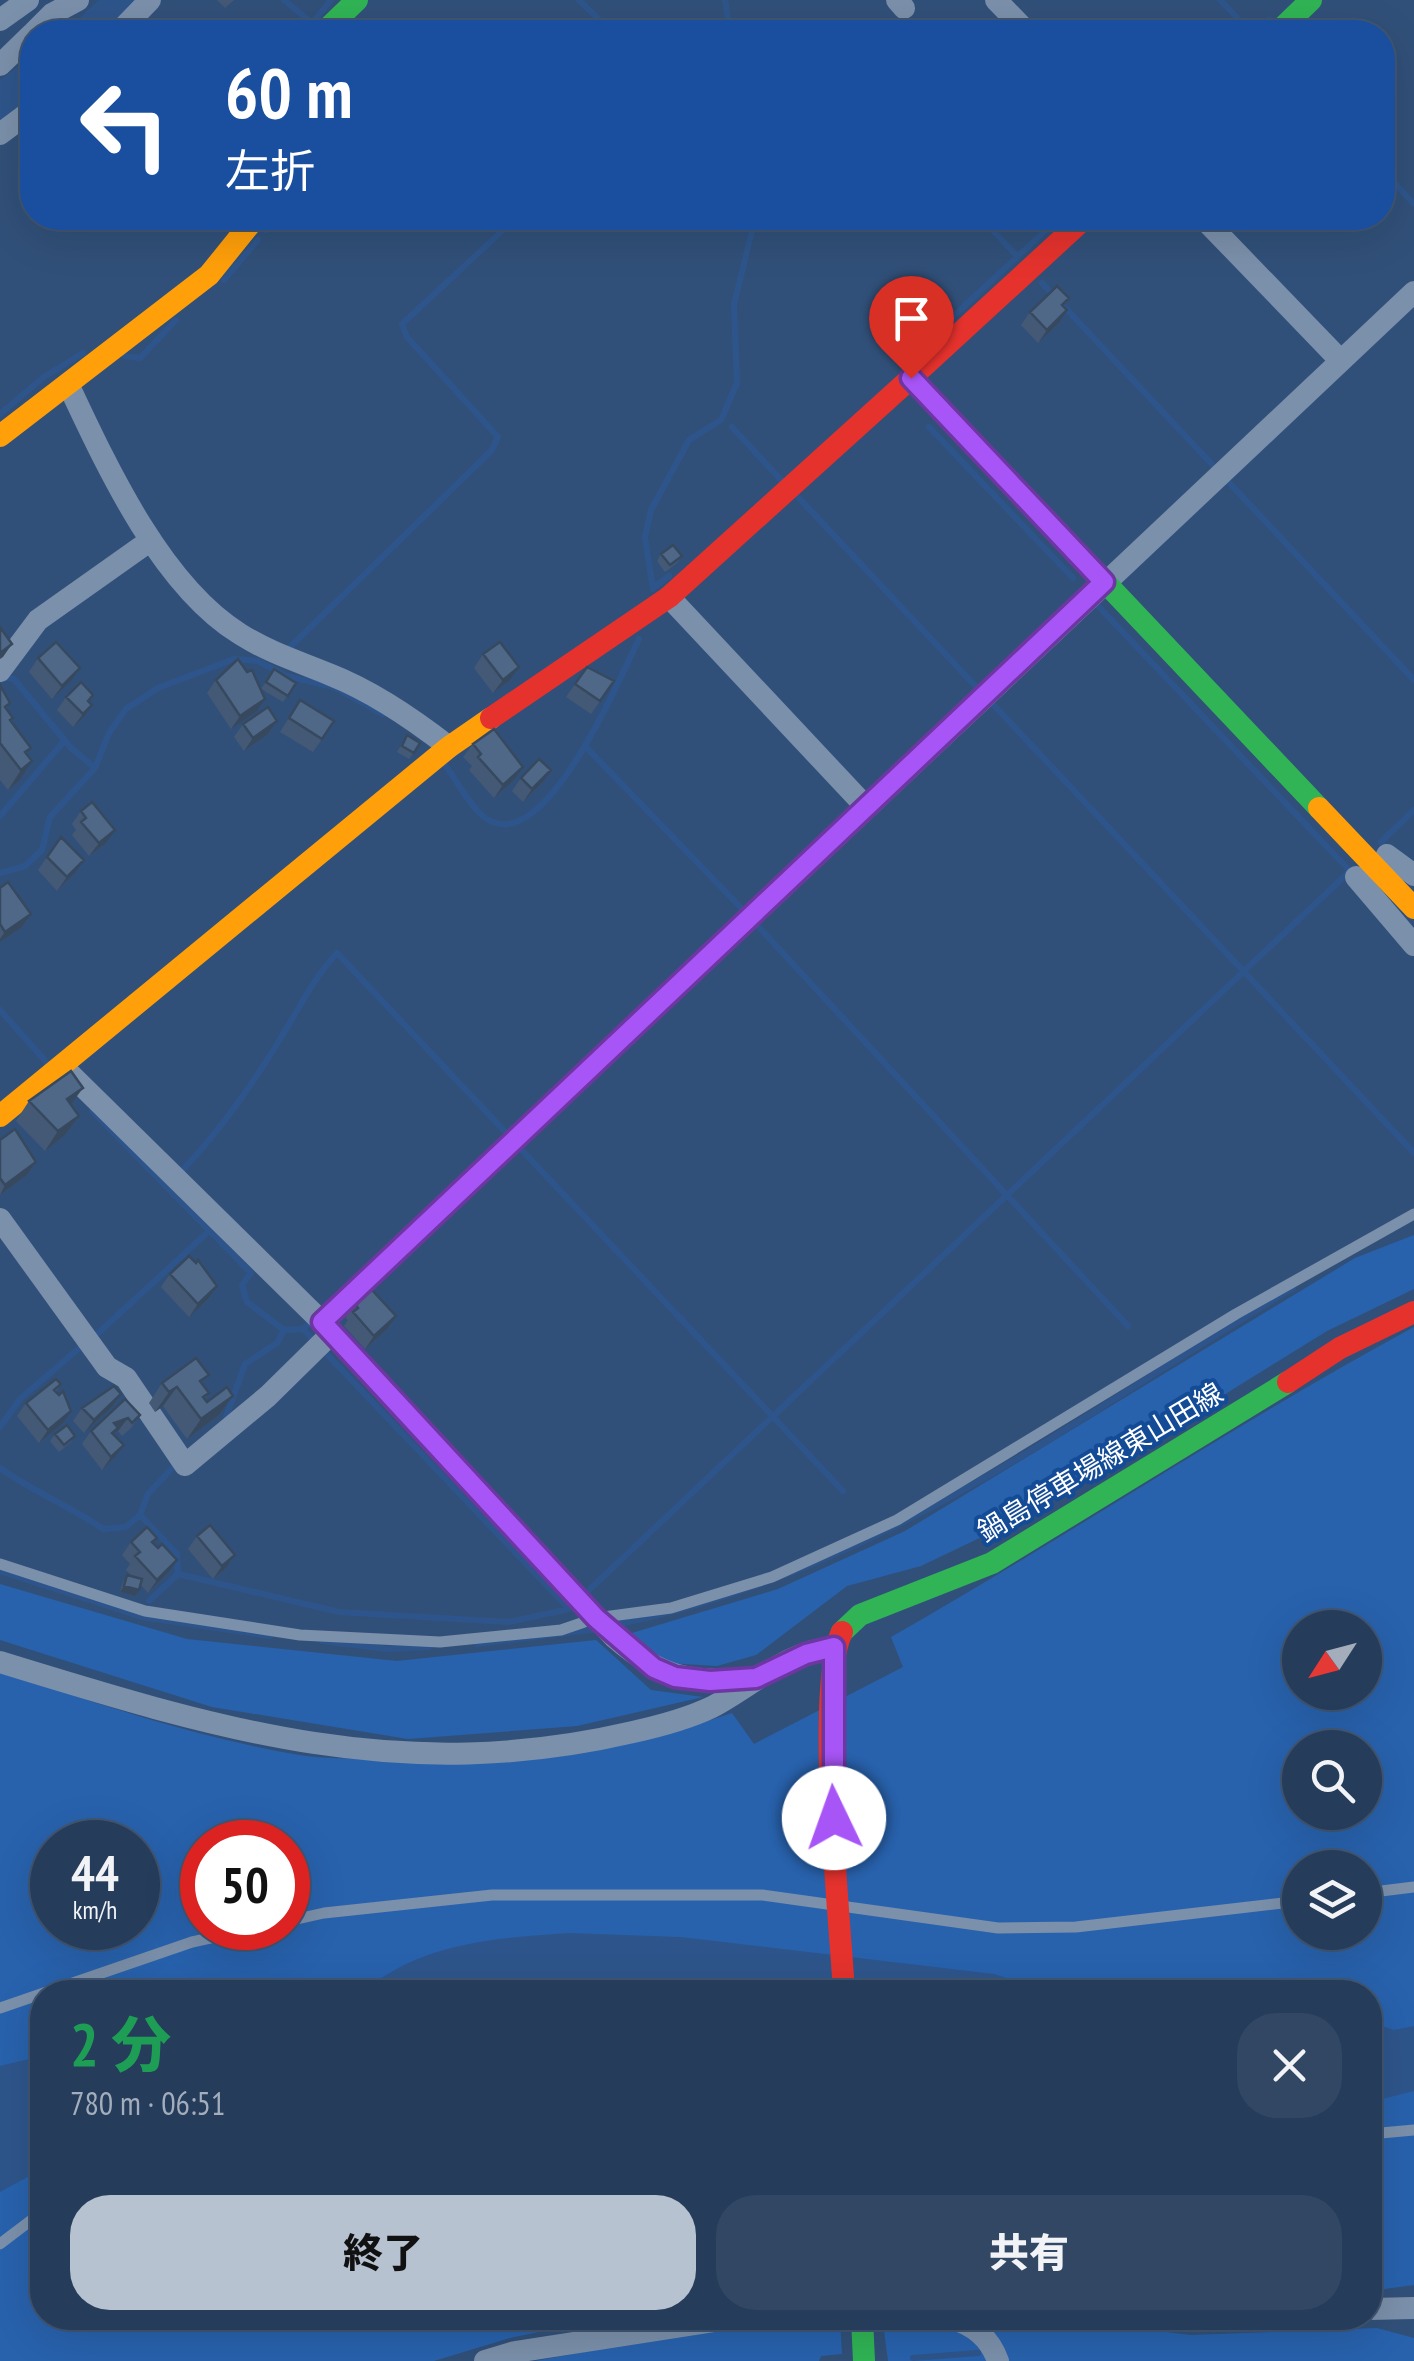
<!DOCTYPE html>
<html lang="ja">
<meta charset="utf-8">
<style>
:root{--surface:#253c5b;--page:#314764;--text:#f1f3f6;--muted:#a3adbb;--line:#425671;--accent:#b7c2d0}
body{margin:0;font-family:"PT Sans Narrow","Noto Sans JP",sans-serif;background:var(--page);color:var(--text);height:100vh;display:flex;flex-direction:column;font-size:38px;white-space:nowrap}
*{box-sizing:border-box;margin:0}
p{font-size:32px;color:var(--muted)}
.icon{flex:none;width:55px;height:55px;fill:none;stroke:currentColor;stroke-width:2;stroke-linecap:round;stroke-linejoin:round}
.map{position:relative;flex:1;overflow:hidden}
.side{position:absolute;left:30px;top:1980px;width:1352px;height:350px;display:flex;flex-direction:column;background:var(--surface);border-radius:40px;box-shadow:0 10px 40px #0002,0 0 0 2px var(--line)}
.side>*{flex:none}
.guide{position:absolute;left:20px;top:20px;width:1375px;height:210px;border-radius:40px;box-shadow:0 10px 40px #0002,0 0 0 2px var(--line);background:#1a4fa0;color:#fff;overflow:hidden}
.needle{width:65px;rotate:234deg}
.tools{position:absolute;left:1282px;top:1610px;display:grid;gap:20px}
.tools a{display:grid;place-items:center;width:100px;height:100px;border-radius:50%;background:var(--surface);box-shadow:0 10px 40px #0002,0 0 0 2px var(--line);font-size:50px}
.speed{position:absolute;left:30px;top:1820px;display:flex;gap:20px;font-size:50px;font-weight:700;text-align:center}
.speed>*{display:grid;place-content:center;width:130px;height:130px;border-radius:50%;background:var(--surface);box-shadow:0 10px 40px #0002,0 0 0 2px var(--line);line-height:1}
.speed small{font-size:25px;font-weight:400}
.speed .limit{border:15px solid #d22;background:#fff;color:#111}
.pin{position:absolute;display:grid;place-items:center;width:85px;height:85px;color:#fff;margin:-102px -42px;border-radius:50% 50% 50% 0;rotate:-45deg;box-shadow:0 0 10px #0007}
.pin .icon{rotate:45deg}
.me{position:absolute;width:110px;margin:-55px;rotate:357deg;stroke-linejoin:round;filter:drop-shadow(0 0 8px #0008)}
.turn{display:flex;align-items:center;gap:35px;height:210px;padding:0 40px;font-size:45px}
.turn .icon{width:130px;height:130px;stroke-width:2.5}
.turn b{display:block;font-size:70px;line-height:85px}
.round{display:grid;place-items:center;flex:none;width:105px;height:105px;border-radius:40px;background:var(--page)}
.head{display:flex;align-items:center;justify-content:space-between;height:170px;padding:0 40px}
h1{font-size:60px;font-weight:800;line-height:75px;color:#1e9e55}
.button{display:flex;gap:20px;margin-top:auto;padding:20px 40px}
.button a{flex:1;height:115px;border-radius:40px;background:var(--accent);color:#111;font-size:40px;font-weight:800;line-height:115px;text-align:center}
.button a+a{background:var(--page);color:var(--text)}
.map>svg:first-child{display:block}
.green{fill:#2862ad;fill-rule:evenodd}
.water{fill:#2e558b}
.lines{fill:none;stroke-linecap:round;stroke-linejoin:round}
.stream{stroke:#2e558b;stroke-width:6}
.lane{stroke:#7b90ab;stroke-width:11}
.street{stroke:#7b90ab;stroke-width:22}
.fast{stroke:#30b455;stroke-width:22}
.slow{stroke:#ff9f0a;stroke-width:22}
.jam{stroke:#e5322d;stroke-width:22}
.wall{fill:#445975}
.shaded-wall{fill:#37495f}
.building{fill:#4f6888;stroke:#37495f;stroke-width:2.5}
.route-casing{stroke:#6d37a1;stroke-width:25}
.route{stroke:#a855f7;stroke-width:18}
.labels{text-anchor:middle;stroke-width:8;stroke-linejoin:round;paint-order:stroke}
.street-label{font-size:28px;fill:#fff;stroke:#144b96}
</style>
<div class="map">
<svg width="1414" height="2361" viewBox="0 0 1414 2361">
<rect width="100%" height="100%" fill="#315079"/>
<path class="green" d="M1414,1235v54l-87,42 -287,178 -119,57 -74,20 -91,69 -39,11 -50,-3 -45,-27 156,-47 127,-58 450,-273z
M1414,1327v958l-44,6v-299h-1328v326h563l-95,20 -76,23h-434v-691c95,34 200,68 299,85 24,4 51,3 76,5 126,8 237,-6 357,-47l22,31 149,-77 -12,-30c176,-100 345,-214 523,-310zM1300,1628h65v64h-65zM1300,1748h65v64h-65zM52,1842h86v86h-86zM202,1842h86v86h-86zM1300,1868h65v64h-65z
M0,1584l187,55 210,22 199,-21 55,50 52,7 -126,29 -169,13 -196,-32 -212,-67z
M890,2318h162l139,17 186,-7 37,10v23h-526l-5,-37z
M840,2320l2,34 -21,2 -2,5h-284l145,-27z"/>
<path class="water" d="M99,0h38l-35,32h-38z
M32,56v40l-32,25v-41z
M569,1933l112,4 313,37 56,18h-692c16,-8 31,-20 48,-28 52,-24 107,-27 163,-31z
M1370,2022l24,8 20,-4v65l-44,11z
M42,2056v113l-42,23v-126z"/>
<g class="lines">
<path class="stream" d="M284,0l28,23
M579,0l33,32
M725,0l5,32
M1220,0l31,32
M305,32l26,-32
M1256,32l13,-12
M1382,170l32,34
M981,218l36,38
M266,230l10,-12
M224,280l34,-40
M1042,283l372,397
M918,349l141,-131
M125,356l15,2 36,-38
M0,414l44,-37 39,-24
M732,427l50,54
M929,427l144,151
M797,496l183,195
M654,587l15,-11
M653,589l-8,-52 6,-27 38,-70 32,-20 16,-37 -3,-78 21,-87
M285,652l207,-202 6,-13 -91,-100 -5,-13 114,-106
M1,677l13,2 57,69 24,20
M989,700l425,453
M585,746l162,168
M446,766c11,15 23,39 38,51 60,46 136,-141 155,-178
M0,816l65,-76
M1381,842l33,-32
M0,873l25,-7 17,-16 8,-33 45,-49 14,-35 17,-24 32,-21 76,-29 24,2 28,15 48,11 49,27
M755,923l373,403
M0,1010l49,55
M92,1111l159,162 -9,12 5,17 37,28
M518,1146l325,345
M166,1187c47,-46 85,-99 119,-156 17,-28 29,-53 52,-78l173,184
M303,1329l266,280 781,-738 -252,-265
M94,1337l115,-106
M226,1417l19,-53 32,-21 7,-13 19,-1 10,-9
M0,1427l20,-28 64,-55
M0,1468c33,24 69,37 103,61l23,-2 14,-12
M0,1571l142,46 128,19
M178,1574l161,38 169,10 61,-13
M149,1601l29,-27 -1,-20 -37,-39 8,-21 29,-31
M610,1626c267,-52 456,-203 683,-338
M322,1641l65,8 42,-2
M477,1644l121,-15
M913,2358l65,-5"/>
<path class="lane" d="M0,1564l145,47 155,24 140,7 121,-12 35,-12 75,-10 101,-31 125,-57 339,-206 178,-100
M1365,1893l49,-6
M288,1921l36,-8 168,-18h270l236,33 78,-1 224,-26
M0,2008l192,-66 65,-14
M1370,2134l44,-4
M0,2244l42,-32"/>
<path class="street" d="M897,0l7,8
M996,0l31,32
M0,20l28,-20
M34,32l18,-18 26,-14
M119,32l31,-32
M0,65l32,-31
M0,134l32,-24
M1203,218l137,142
M68,384c39,83 93,201 172,250 30,19 60,28 91,41 43,17 82,44 118,72
M669,597l198,211
M0,671l38,-51 113,-80
M1387,855l27,20
M1356,877l58,68
M64,1068l258,254 293,316c50,43 77,44 141,40
M0,1219l107,148 19,11 59,87 83,-69 64,-63
M322,1322l1092,-1030
M0,1662c221,68 401,124 633,70 27,-6 54,-13 79,-25 40,-21 75,-56 122,-60
M1370,2309l44,-1
M950,2318c24,7 40,20 48,43
M1162,2318h123
M485,2361l30,-9 219,-34"/>
<path class="fast" d="M324,32l33,-32
M1278,32l33,-32
M960,429l359,379
M842,1632l18,-17 132,-52 296,-181
M862,2318l2,43"/>
<path class="slow" d="M0,436l209,-161 46,-57
M1319,808l95,100
M0,1116l449,-369 42,-29"/>
<path class="jam" d="M960,429l-49,-51 174,-160
M491,718l178,-121 242,-219
M1288,1382l52,-34 74,-36
M842,1632c-27,53 -2,288 2,360"/>
</g>
<path class="wall" d="M217,0h17l-9,8z
M1069,298l-6,8 -5,18 -20,19 -17,-18 9,-13z
M661,554l21,2 -5,7 -12,9 -8,-11z
M483,654l27,26 -17,13 -19,-25z
M38,658l33,23 -19,18 -23,-27z
M587,667l27,14 -23,33 -25,-17z
M274,669l22,14 -13,19 -22,-13z
M216,680l40,32 -25,17 -24,-36z
M0,685l10,18 -4,6 5,13 16,32 -8,27 -11,9 -8,-10z
M93,695l-4,7 -6,16 -10,9 -16,-17 9,-13z
M300,700l22,39 -9,13 -33,-20z
M277,721l-9,13 -24,17 -10,-14 9,-13z
M407,735l13,8 -11,16 -12,-7z
M473,744l41,36 -20,18 -25,-28 3,-4 -9,-9z
M521,778l21,5 -19,19 -11,-11z
M81,811l25,32 -17,13 -17,-21 4,-5 -4,-6z
M61,837l13,37 -17,17 -19,-21z
M0,888l31,26 -9,13 -22,15z
M29,1101l42,4 8,11 -14,19 -20,16 -29,-30z
M0,1140l36,22 -9,13 -27,20z
M170,1274l47,12 -9,13 -19,18 -28,-30z
M355,1304l32,25 -22,20 -21,-23 4,-6 -3,-3z
M162,1383l40,1 7,9 -4,6 2,3 26,-6 -14,19 -32,24 -24,-33 -8,6 -6,-9z
M61,1384l-5,8 3,3 3,29 -23,19 -22,-27 9,-13z
M121,1394l-9,13 -28,26 -11,-12 9,-13z
M140,1415l-9,13 -9,8 -4,-5 -5,3 1,24 -12,12 -20,-26 9,-13z
M55,1434l20,2 -4,6 -12,10 -9,-11z
M197,1536l38,19 -9,13 -13,11 -25,-30z
M131,1542l22,1 15,30 -20,20 -7,-8 -6,11 -15,-4 3,-10 4,-7 5,1 -6,-6 4,-6 -8,-9z"/>
<path class="shaded-wall" d="M1067,310l-9,14 -20,19 9,-13z
M12,644l-9,13 -3,2v-6z
M519,667l-9,13 -17,13 10,-13z
M80,668l-9,13 -19,18 10,-13z
M265,699l-9,13 -25,17 9,-13z
M92,705l-9,13 -10,9 10,-13z
M277,721l-9,13 -24,17 9,-13z
M32,761l-13,20 -11,9 13,-20z
M523,767l-9,13 -20,18 9,-13z
M551,770l-9,13 -19,19 9,-13z
M115,830l-9,13 -17,13 10,-13z
M84,860l-10,14 -17,17 10,-14z
M31,914l-9,13 -22,15v-3l5,-7z
M83,1088l-14,19 -2,-8z
M79,1116l-14,19 -20,16 13,-20z
M36,1162l-9,13 -27,20 5,-10z
M217,1286l-9,13 -19,18 9,-13z
M396,1316l-9,13 -22,20 9,-13z
M177,1387l-14,19 -8,6 14,-20z
M121,1394l-9,13 -28,26 10,-13z
M233,1396l-14,19 -32,24 14,-20z
M71,1411l-9,13 -23,19 9,-13z
M128,1418l-10,13 -4,2 -6,8 6,-18z
M124,1445l-10,13 -12,12 9,-13z
M235,1555l-9,13 -13,11 9,-13z
M177,1560l-9,13 -20,20 9,-13z
M124,1586l15,4 -4,6 -15,-4z"/>
<path class="building" d="M1057,286l12,12 -7,7 5,5 -20,20 -17,-18z
M673,545l9,11 -12,9 -9,-11z
M0,627l12,17 -12,9z
M56,642l24,26 -18,18 -24,-28z
M500,642l19,25 -16,13 -20,-26z
M238,659l9,13 5,-2 13,29 -25,17 -24,-36z
M587,667l27,14 -14,20 -25,-17z
M274,669l22,14 -8,13 -22,-14z
M81,682l12,13 -5,6 4,4 -9,9 -17,-17z
M0,685l10,18 -5,4 8,11 -3,2 21,28 -6,4 7,9 -11,9 -21,-27z
M300,700l34,21 -12,18 -33,-21z
M268,707l9,14 -24,17 -10,-14z
M494,729l29,38 -20,18 -25,-28 3,-3 -8,-10z
M407,735l13,8 -6,10 -12,-7z
M539,759l12,11 -19,19 -11,-11z
M92,802l23,28 -16,13 -18,-21 5,-4 -5,-7z
M61,837l23,23 -17,17 -20,-20z
M8,882l23,32 -26,18 -5,-8v-36z
M71,1071l12,17 -16,11 12,17 -21,15 -29,-30z
M15,1129l21,33 -31,23 -5,-7v-38z
M189,1256l7,7 2,-3 19,26 -19,18 -28,-30z
M371,1289l25,27 -22,20 -21,-24 5,-4 -3,-4z
M196,1358l13,17 -9,6 9,12 -6,4 4,5 20,-15 6,9 -32,23 -24,-32 -8,5 -7,-9z
M56,1379l5,5 -7,6 5,5 4,-4 8,20 -23,19 -22,-27z
M114,1386l7,8 -27,26 -12,-12z
M125,1399l15,16 -8,8 -4,-5 -14,5 4,5 -6,5 12,12 -13,12 -20,-26z
M67,1425l8,11 -11,9 -9,-11z
M210,1525l25,30 -13,11 -25,-30z
M147,1527l10,11 -5,4 6,6 4,-4 15,16 -20,20 -22,-24 5,-4 -9,-10z
M127,1575l15,4 -3,11 -15,-4z"/>
<g class="lines">
<g class="route-casing">
<path id="route" d="M834,1818v-171l-28,7 -50,24 -46,3 -35,-4 -21,-9 -58,-50 -274,-296 782,-740 -193,-204"/>
</g>
<use href="#route" class="route"/>
</g>
<g class="labels">
<g class="street-label">
<text transform="translate(1100 1462) rotate(-31)" y="10">鍋島停車場線東山田線</text>
</g>
</g>
</svg>
<div class="tools">
<a><svg class="needle" viewBox="-14 -14 28 28"><path d="M0-13l5 13h-10z" fill="#e53935"/><path d="M0 13l5-13h-10z" fill="#a3adbb"/></svg></a>
<a><svg class="icon" aria-label="search" viewBox="0 0 24 24"><circle cx="10" cy="10" r="6"/><path d="M15 15l6 6"/></svg></a>
<a><svg class="icon" aria-label="layers" viewBox="0 0 24 24"><path d="M12 4l9 5-9 5-9-5zM3 14l9 5 9-5"/></svg></a>
</div>
<div class="speed"><div>44<small>km/h</small></div><div class="limit">50</div></div>
<div class="pin" style="left:911px;top:378px;background:#d93025"><svg class="icon" aria-label="arrive" viewBox="0 0 24 24"><path d="M6 21V4h12l-3 4 3 4H6"/></svg></div>
<svg class="me" style="left:834px;top:1818px" viewBox="-20 -20 40 40"><circle r="19" fill="#fff"/><path d="M0-13L10 11 0 6-10 11z" fill="#a855f7"/></svg>
<div class="guide">
<div class="turn"><svg class="icon" aria-label="left" viewBox="0 0 24 24"><path d="M17 20v-9H6M10 6l-5 5 5 5"/></svg><div><b>60 m</b>左折</div></div>
</div>
<section class="side">
<div class="head"><div><h1>2 分</h1><p>780 m · 06:51</p></div><a class="round"><svg class="icon" aria-label="close" viewBox="0 0 24 24"><path d="M6 6l12 12M18 6L6 18"/></svg></a></div>
<div class="button"><a>終了</a><a>共有</a></div>
</section>
</div>
